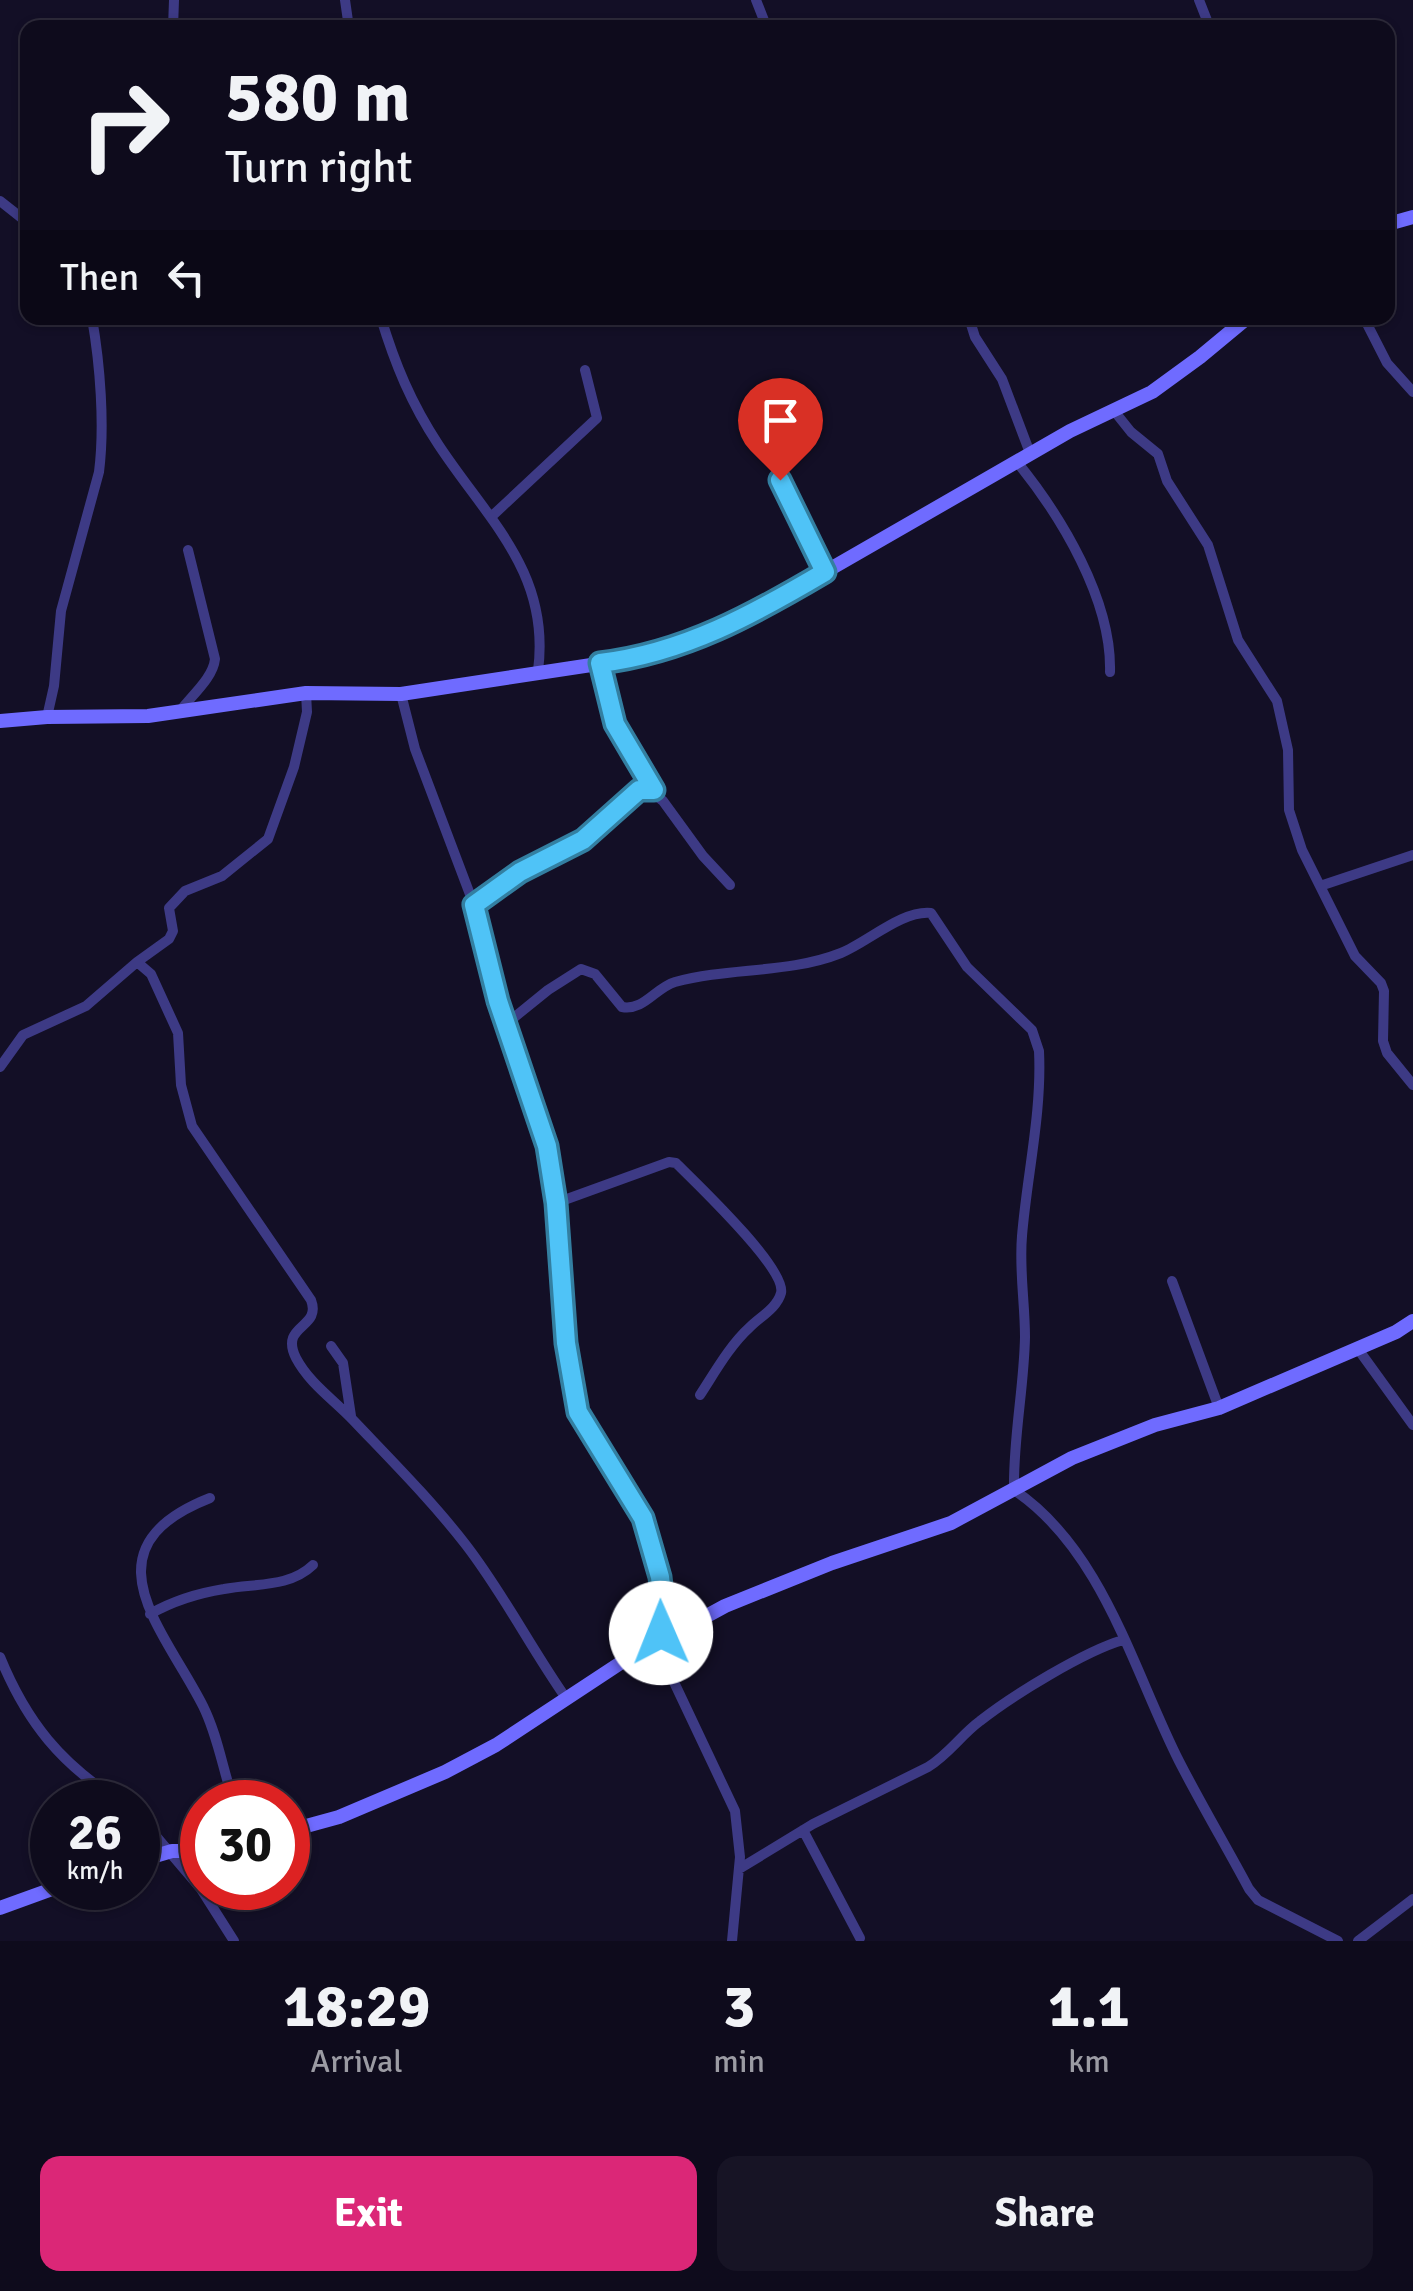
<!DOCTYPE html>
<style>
:root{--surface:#0e0b1c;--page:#171425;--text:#f1f3f6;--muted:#9b9ba3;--line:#2e2b3b;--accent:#db2777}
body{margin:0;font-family:Signika,sans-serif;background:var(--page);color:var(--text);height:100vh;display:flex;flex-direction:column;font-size:38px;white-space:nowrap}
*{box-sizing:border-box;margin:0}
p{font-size:32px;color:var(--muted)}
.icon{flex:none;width:55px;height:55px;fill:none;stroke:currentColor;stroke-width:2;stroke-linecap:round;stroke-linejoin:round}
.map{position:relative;height:1941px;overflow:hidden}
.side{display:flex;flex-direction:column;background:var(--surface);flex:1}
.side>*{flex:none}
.banner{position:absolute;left:20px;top:20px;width:1375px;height:305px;border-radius:20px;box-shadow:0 2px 8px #0004,0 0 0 2px var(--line);background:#0e0b1c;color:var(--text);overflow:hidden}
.speed{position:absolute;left:30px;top:1780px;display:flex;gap:20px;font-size:50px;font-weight:700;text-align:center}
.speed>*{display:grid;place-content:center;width:130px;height:130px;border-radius:50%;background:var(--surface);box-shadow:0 2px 8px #0004,0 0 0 2px var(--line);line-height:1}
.speed small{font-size:25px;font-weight:400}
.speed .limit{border:15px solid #d22;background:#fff;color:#111}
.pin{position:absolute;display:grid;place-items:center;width:85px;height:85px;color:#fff;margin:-102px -42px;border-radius:50% 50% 50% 0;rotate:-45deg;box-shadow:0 0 10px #0007}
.pin .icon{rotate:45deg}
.me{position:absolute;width:110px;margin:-55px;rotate:359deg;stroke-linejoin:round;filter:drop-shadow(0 0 8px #0008)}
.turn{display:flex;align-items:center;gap:35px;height:210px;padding:0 40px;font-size:45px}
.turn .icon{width:130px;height:130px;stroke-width:2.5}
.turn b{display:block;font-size:70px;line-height:85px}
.then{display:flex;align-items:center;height:95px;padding:0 40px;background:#0003;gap:20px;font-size:38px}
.eta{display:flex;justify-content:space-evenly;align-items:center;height:170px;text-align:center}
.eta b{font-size:60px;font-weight:700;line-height:70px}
.cta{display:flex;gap:20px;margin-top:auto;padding:20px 40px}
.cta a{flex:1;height:115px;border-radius:20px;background:var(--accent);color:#fff;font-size:40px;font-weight:700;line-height:115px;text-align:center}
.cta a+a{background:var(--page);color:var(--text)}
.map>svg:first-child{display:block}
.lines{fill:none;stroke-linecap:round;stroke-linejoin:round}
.street{stroke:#3d3a85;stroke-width:10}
.secondary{stroke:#6f6bff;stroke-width:14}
.route-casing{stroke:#337fa1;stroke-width:25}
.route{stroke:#4fc3f7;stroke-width:18}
</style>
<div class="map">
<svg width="1413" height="1941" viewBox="0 0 1413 1941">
<rect width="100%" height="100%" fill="#130f26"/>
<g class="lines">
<path class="street" d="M345,0l4,28
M756,0l11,28
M1199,0l11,28
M173,28l1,-28
M0,201l28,22
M381,318c14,46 30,85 57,126 49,75 113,128 100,227
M969,318l6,19 27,42 28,74
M1364,318l23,45 26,29
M1115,412l16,20 27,22 9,27 41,64 30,95 39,61 11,49 1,60 13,40 53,106 26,27 3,8 -1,50 4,12 26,32
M1017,462c44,54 95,138 93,210
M780,480l45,92
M491,517l106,-99 -12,-48
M600,663l15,61 38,66
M401,694l14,55 59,156 24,96 49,145 9,57 15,176 8,33 8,18 42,61 14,26 17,60 5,45 -10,20 80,169 5,46 -8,84
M180,711c12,-16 33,-33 35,-52l-27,-109
M47,717l7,-31 7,-75 38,-139c6,-47 1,-108 -7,-154
M1320,886l93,-31
M474,905l46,-33 63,-32 48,-45 16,-7 16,13 40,55 27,29
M137,962l14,12 27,59 3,52 11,41 119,174c11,29 -32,24 -15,58 13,25 38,42 57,62 38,40 79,81 113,125 37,48 65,103 100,153
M506,1024l42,-34 33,-21 14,5 27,33c22,4 33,-19 53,-25 55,-15 113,-8 166,-29 27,-11 61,-43 90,-40l36,54 65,63 7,21c3,62 -12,124 -17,185 -3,34 3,67 3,101 -1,51 -12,102 -11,153 89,60 119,180 165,271 22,43 47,85 70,128l9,11 80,41
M0,1067l23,-32 63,-29 51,-44 32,-23 4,-8 -4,-23 16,-17 37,-15 46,-37 26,-72 13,-55 -1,-19
M556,1203l113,-41 7,1c19,19 111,106 105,130 -4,15 -21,24 -31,34 -20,18 -35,45 -50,68
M1172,1281l47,127
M331,1346l12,17 8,53
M1358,1349l55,76
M210,1498c-128,50 -46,131 -7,208 15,30 20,65 31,96
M150,1614c23,-13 49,-21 74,-25 31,-6 65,-1 89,-24
M0,1657c27,66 61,107 121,145
M138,1815l63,74 33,52
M803,1830l57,108
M739,1869l74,-45 115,-57c21,-13 33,-32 52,-46 33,-26 105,-70 143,-81
M1358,1941l55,-42"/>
<path class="secondary" d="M1388,224l25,-7
M0,721l47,-4 101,-1 158,-23 95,1 210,-32 94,-25 73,-38 292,-168 82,-39 48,-35 47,-39
M288,1831l51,-14 106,-45 51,-27 126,-83 103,-56 107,-43 119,-40 121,-65 83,-33 64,-17 177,-76 17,-11
M138,1861l34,-10h30
M0,1908l55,-20"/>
</g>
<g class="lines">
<g class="route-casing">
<path id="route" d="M661,1633l4,-11 -5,-45 -17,-59 -65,-106 -12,-69 -10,-140 -9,-57 -49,-145 -24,-96 46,-33 63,-32 56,-50h15l-39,-66 -15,-61c84,-10 154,-49 225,-91l-45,-92"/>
</g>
<use href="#route" class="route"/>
</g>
</svg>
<div class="speed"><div>26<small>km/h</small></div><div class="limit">30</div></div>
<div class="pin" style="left:780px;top:480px;background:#d93025"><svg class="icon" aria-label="arrive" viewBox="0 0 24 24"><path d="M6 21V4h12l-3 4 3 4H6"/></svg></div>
<svg class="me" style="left:661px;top:1633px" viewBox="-20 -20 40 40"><circle r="19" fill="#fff"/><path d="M0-13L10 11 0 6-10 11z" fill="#4fc3f7"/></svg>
<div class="banner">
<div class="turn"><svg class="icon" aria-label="right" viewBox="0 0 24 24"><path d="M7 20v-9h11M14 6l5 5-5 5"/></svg><div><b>580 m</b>Turn right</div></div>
<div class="then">Then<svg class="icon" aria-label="left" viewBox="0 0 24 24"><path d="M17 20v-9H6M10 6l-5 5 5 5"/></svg></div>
</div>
</div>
<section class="side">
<div class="eta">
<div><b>18:29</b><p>Arrival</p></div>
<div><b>3</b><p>min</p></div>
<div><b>1.1</b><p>km</p></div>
</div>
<div class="cta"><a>Exit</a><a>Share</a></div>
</section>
